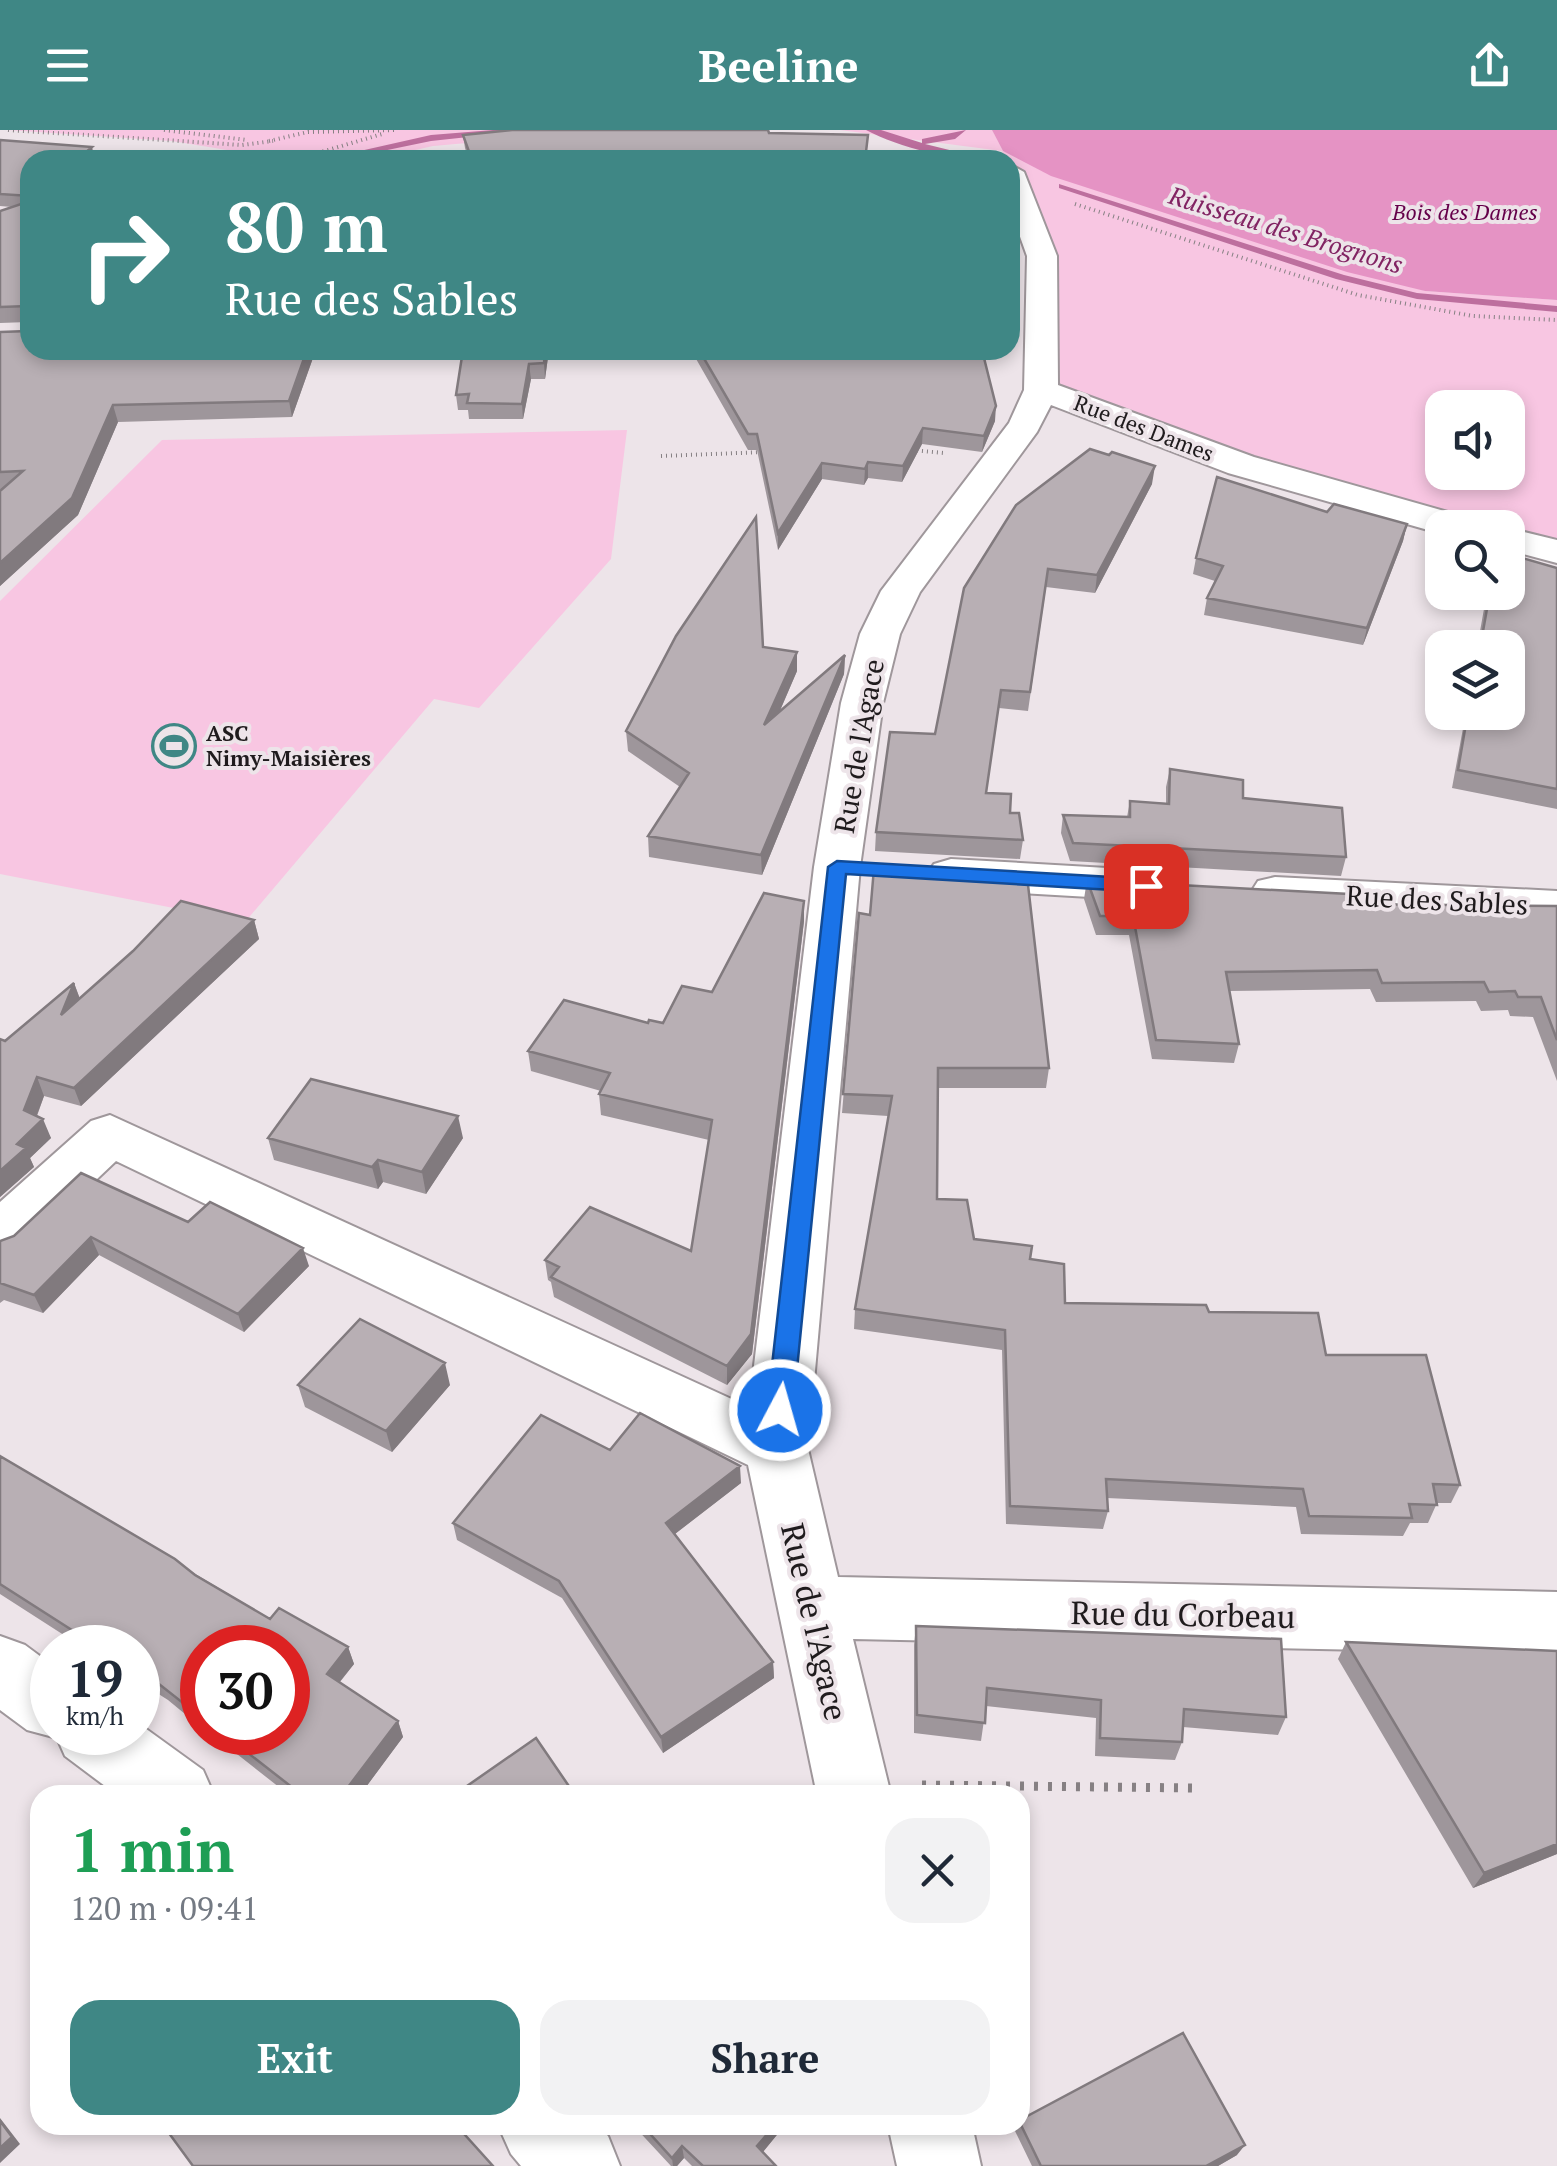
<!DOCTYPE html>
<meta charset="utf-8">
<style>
:root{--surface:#fff;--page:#f2f2f3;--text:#1f2937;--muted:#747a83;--accent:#3f8785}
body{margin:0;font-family:"PT Serif",serif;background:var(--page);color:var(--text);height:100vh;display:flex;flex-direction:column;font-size:38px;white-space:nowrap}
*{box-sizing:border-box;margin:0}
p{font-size:32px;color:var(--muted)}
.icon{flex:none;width:55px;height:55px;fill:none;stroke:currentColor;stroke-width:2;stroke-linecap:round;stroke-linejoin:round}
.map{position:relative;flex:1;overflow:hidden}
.sheet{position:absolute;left:30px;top:1655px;width:1000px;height:350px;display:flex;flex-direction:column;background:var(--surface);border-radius:30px;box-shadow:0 5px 15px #0003}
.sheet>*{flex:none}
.hud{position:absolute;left:20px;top:20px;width:1000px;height:210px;border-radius:30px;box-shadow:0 5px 15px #0003;background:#3f8785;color:#fff;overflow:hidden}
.controls{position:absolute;left:1425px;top:260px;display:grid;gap:20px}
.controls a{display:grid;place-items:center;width:100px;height:100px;border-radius:20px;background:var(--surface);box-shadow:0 5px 15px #0003;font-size:50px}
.speed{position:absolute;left:30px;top:1495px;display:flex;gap:20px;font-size:50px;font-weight:700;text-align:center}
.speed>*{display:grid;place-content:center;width:130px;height:130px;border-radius:50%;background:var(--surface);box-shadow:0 5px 15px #0003;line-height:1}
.speed small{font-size:25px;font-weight:400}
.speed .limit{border:15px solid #d22;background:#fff;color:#111}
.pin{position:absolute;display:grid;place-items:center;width:85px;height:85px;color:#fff;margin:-42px;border-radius:20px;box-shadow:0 5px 15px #0006}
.me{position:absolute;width:110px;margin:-55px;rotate:6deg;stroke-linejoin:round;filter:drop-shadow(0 0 8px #0008)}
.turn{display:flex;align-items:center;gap:35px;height:210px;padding:0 40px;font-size:45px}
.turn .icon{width:130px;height:130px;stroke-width:2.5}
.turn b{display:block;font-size:70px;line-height:85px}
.round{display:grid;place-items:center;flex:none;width:105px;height:105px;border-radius:30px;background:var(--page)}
.overview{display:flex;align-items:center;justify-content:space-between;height:170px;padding:0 40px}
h1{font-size:60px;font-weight:800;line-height:75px;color:#1e9e55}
.action{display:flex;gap:20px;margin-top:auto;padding:20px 40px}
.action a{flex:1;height:115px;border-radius:30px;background:var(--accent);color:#fff;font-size:40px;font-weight:800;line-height:115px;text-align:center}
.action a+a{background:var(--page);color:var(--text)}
header{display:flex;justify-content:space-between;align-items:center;height:130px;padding:0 40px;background:var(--accent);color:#fff;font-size:45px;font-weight:800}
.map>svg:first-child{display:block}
.green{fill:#f8c6e2;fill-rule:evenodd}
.forest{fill:#e593c4}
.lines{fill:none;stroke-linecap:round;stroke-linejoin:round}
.stream{fill:#bd6f9e;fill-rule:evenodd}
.minor-casing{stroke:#9f979b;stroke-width:4}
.path-far1{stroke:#868083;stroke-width:4;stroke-dasharray:1 4;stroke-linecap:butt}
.path{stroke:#868083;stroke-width:9;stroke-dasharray:4 10;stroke-linecap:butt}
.minor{fill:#fff;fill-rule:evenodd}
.wall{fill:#9e969b}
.shaded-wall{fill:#817a7e}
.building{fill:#b8afb4;stroke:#817a7e;stroke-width:2.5}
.route{fill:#1a73e8;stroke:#114b97;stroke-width:2.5}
.labels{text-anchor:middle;stroke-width:8;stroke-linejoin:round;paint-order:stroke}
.far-park-label{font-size:22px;font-style:italic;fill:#65004a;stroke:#ede4e9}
.far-street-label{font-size:22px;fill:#1f1b1d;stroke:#ede4e9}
.far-poi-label{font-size:22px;font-weight:bold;fill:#1f1b1d;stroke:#ede4e9;text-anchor:start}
.far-water-label{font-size:25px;font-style:italic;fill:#822463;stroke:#ede4e9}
.street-label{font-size:28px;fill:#1f1b1d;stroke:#ede4e9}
.near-street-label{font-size:32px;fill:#1f1b1d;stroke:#ede4e9}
</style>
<header><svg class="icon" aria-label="menu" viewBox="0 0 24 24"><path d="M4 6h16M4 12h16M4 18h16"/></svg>Beeline<svg class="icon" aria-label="share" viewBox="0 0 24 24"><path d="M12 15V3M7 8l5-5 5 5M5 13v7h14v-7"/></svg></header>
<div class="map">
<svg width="1557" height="2036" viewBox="0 0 1557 2036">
<rect width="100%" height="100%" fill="#ede4e9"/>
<path class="green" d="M8,0h609l-184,16 -62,14h-82l-117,-19z
M840,0h152l11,21 422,140 132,9v250l-49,-11v-11l-45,-1 -422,-137 2,-104 -33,-114v-12h-4l-4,-9zM1442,278h66v64h-66z
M627,300l-16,129 -132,149 -45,-9 -189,223 -245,-48v-273l162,-161z"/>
<path class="forest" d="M992,0h565v170l-132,-9 -78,-19 -296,-96 -48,-25z"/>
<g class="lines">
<path class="stream" d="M493,0h39l-101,11 -92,19h-19l111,-25z
M866,0h15l41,13v-4l44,-9 -11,9 -30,5 65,16c-38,0 -90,-12 -124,-30z
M1059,54l285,91 73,18 140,13v6l-140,-13 -81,-20 -277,-91z"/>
<g class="minor-casing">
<path id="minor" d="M1010,34l14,8 33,84 1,129 196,72 222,63 5,8h-39v6l-214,-61 -177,-68 -14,27 -117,160 -20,42 -17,69 -23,164 -52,582 30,128 719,15v62l-704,-15 38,156h-74l-69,-330 -632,-304 -96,91 -20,6v-56l91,-81 19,-6 639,292 65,-540 27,-164 19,-69 21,-43 128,-168 15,-33 3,-134 -17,-47z
M1508,398l49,12v23l-49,-13z
M951,729l208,12 17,4 7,11 -7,11 -17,4 -208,-12 -17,-5 -7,-10 7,-10z
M1275,747l282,14v30l-282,-14 -17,-4 -7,-11 7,-11z
M0,1506l25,9 27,20v67h86v-9l65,47 11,25h-97l-52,-39 -8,-18 -30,-8 -27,-20z
M498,1995h99l11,11 12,30h-99l-10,-12z
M888,1995h84l9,41h-84z"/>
</g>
<path class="path-far1" d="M8,0l234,15 31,-4
M164,0l83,10
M269,11l39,-9 88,-2
M294,30l88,-26
M1075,74l283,91 115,21 84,4
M912,320l32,3
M661,326l104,-4"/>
<path class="path" d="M922,1655l274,3"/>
<use href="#minor" class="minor"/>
</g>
<path class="wall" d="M769,3l99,2 -2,25h-397l-4,-12 -2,-13z
M0,10l30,20v190l284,5 -22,62 -174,5 -40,93 -78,71v-95l2,-2h-2v-157l28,-1v-9l-28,1v-112l12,-4 -12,-1z
M463,220h86l-4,29h-14l-8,40h-54l-1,-9h-10l-2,-15z
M691,220h291l13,71 -13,31 -60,-8 -20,38 -34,-4 -4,7 -42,-6 -44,71 -21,-100h-9z
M1090,319l62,35 -57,109 -49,-6 -18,124 -29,-3 -13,85 24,20 13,27 -3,19 -145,-8 1,-19 59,-98z
M1327,382l80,12 -4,17 -40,104 -159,-30 3,-17 8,-17 -22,-7 3,-16z
M1557,438v241l-105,-21 14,-76h42v-64h-31l10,-56h21z
M763,517l34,24 -18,42 66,-58 -1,19 -82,201 -113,-18 -1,-21 32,-49 -52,-36 -2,-20z
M1170,639l73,29 103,59 -5,19 -271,-15 -9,-28 2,-18 64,2 3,-16 36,2v-16z
M1087,750l263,24 207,2v175l-24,-64 -23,-1 -2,-6 -27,1 -5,-10 -100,1 -6,-13 -141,2 10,53 -5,19 -82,-4 -23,-124h-33l-12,-36z
M804,771v20l-52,433 -25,31 -173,-88 -3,-15 -3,-2 -3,-20 146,-9 18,-111 -108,-25 -2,-21 2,-3 -70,-20 -3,-20 120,-28h15l49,-31z
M859,783l190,155 -3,20h-108l-1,111 37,40 56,20 35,44 144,9 117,43 134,130 -9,18h-14l-9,20h-18l-7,13 -102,-2 -5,-27 -189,-9 1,13 -5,18 -97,-5 -4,-174 -148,-21 1,-20 33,-193 -46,-3z
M254,790l5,19 -178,167 -37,-10 -7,20 14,22 -21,20 4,9 -34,30v-158l5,2 69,-58 6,16z
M268,1008h195l-37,56 -43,-12 -5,7 -104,-29z
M188,1092l121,44 -65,66 -145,-77 -56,58 -39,-13 -4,3v-62z
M298,1255h152l-58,67 -87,-45z
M610,1320l131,33 -66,51 98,128 1,16 -111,75 -101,-155 -105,-58 -4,-17z
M0,1326l270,163 78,28 6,17 -14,18 58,39 5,16 -43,58h-71l-80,-63h79l-86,-84v80l-34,-28 -30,-19v-33h-54l-84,-54z
M916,1496l370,91 -8,18 -95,-8 -1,15 -7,18 -80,-4 1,-38 -110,-12 -5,35 -67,-8v-88z
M1346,1512l211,212 -84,34 -135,-229z
M1020,1990l217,35 -19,11h-186l-17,-35 2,-6h3z
M633,1995h152l-22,27 13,14h-84l-8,-8 -7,8h-6z"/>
<path class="shaded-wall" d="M92,17l3,13h-18z
M307,220h6l1,5 -22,62 -3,-16z
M545,220h4l-4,29 -1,-16z
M529,234l2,15 -8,40 -1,-15z
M113,275l5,17 -40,93 -78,71v-23z
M996,276l-1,15 -13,31 2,-16z
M923,298l-1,16 -20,38 1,-16z
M868,332v16l-4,7 1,-16z
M822,333v16l-44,71v-17z
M1155,336l-3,18 -57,109 2,-18z
M1407,394l-4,17 -40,104 4,-17z
M797,522v19l-32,74 -1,-20z
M845,525l-1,19 -82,201 -1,-20z
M804,771v20l-52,433 -25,31v-19z
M254,790l5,19 -178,167 -7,-18z
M74,853l7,19 -20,13z
M37,947l7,19 -12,32 -8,-18z
M458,986l5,22 -37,56 -4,-22z
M43,989l8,19 -21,20 4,9 -34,30v-26l17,-27z
M378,1030l5,22 -5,7 -6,-22z
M91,1107l8,18 -56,58 -9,-18z
M303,1118l6,18 -65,66 -6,-18z
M445,1233l5,22 -58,67 -6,-21z
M740,1336l1,17 -74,57 -1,-17z
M348,1517l6,17 -21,26 -6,-16z
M773,1532l1,16 -111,75 -2,-16z
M398,1591l5,16 -43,58h-18z
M1557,1714v10l-84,34 11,-15z
M0,1988l20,26 -20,19z
M775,1995h10l-27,33 -1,-12z
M1245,2015l-8,10 -19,11h-12z
M682,2016l2,12 -7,8h-4l-1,-8z"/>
<path class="building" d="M512,0h256l1,3 99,2 -3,25h-393l-9,-25z
M0,10l92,7 -15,13h-47v36l-30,-2z
M30,71v149h277l-18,51 -176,4 -41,93 -72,65v-72l23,-20 -23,1v-140l28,-1v-25l-28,1v-96z
M463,220h82l-1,13 -15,1 -7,40 -55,-1 2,-9 -13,1z
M699,220h283l14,56 -12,30 -61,-8 -20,38 -35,-4 -3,7 -43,-6 -44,70 -21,-99h-9z
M1090,319l19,6 3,-3 43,14 -58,109 -49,-6 -18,123 -29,-2 -15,103 25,1 -1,19h9l4,27 -147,-8 14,-100 45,2 29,-146 52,-83z
M1217,347l110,35 7,-8 73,20 -40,104 -160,-30 16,-32 -27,-8z
M756,387l7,130 34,5 -33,73 81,-70 -84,200 -113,-19 41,-63 -63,-42 50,-95z
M1508,424l49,14v221l-99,-19 10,-58h40v-64h-28l10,-56h18z
M1170,639l73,11v18l99,10 4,49 -273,-14 -10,-28 67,2v-16l39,3z
M874,738l153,8 22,192h-111l-1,131 30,1 7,39 58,7 -2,13 34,5 1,39 141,2 3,7 109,1 8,42h100l34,130 -27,-1 4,21 -28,-1 3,14 -103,-2 -6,-27 -197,-10 2,32 -98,-5 -5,-176 -150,-21 37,-213 -49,-2 16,-181 11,2z
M1087,750l262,14 1,10 207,2v134l-16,-43h-23l-3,-6 -26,1 -5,-10 -102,1 -5,-13 -151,2 13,72 -83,-4 -23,-124h-33z
M764,763l40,8 -53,433 -24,32 -176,-89 8,-10 -14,-7 45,-53 101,44 21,-131 -113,-26 11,-21 -82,-22 36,-51 84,23 1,-3 14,3 19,-37 30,6z
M181,771l73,19 -180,168 -37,-11 -13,33 19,9 -26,25 9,4 -26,23v-132l5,2 69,-58 -13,32 72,-64z
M311,949l147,37 -36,56 -44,-12 -6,7 -104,-29z
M81,1043l107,49 22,-20 93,46 -65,66 -147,-77 -57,58 -34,-12v-42l14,-5z
M360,1189l85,44 -59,68 -88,-46z
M640,1283l100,53 -74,57 107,139 -112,75 -102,-156 -106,-58 88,-108 69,35z
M0,1326l175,103 20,16 75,44 9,-11 69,39 -21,27 71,47 -56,74h-40l-81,-63h67v-84h-86v70l-43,-34 -21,-13v-23h-38l-100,-64z
M916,1496l365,13 5,78 -102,-8 -2,33 -82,-4 1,-38 -114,-12 -2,35 -68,-8z
M1346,1512l211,9v193l-73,29z
M536,1608l39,57h-121z
M1183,1903l62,112 -39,21h-165l-21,-43v-3z
M0,1991l12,16 -12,11z
M163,1995h293l37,41h-300z
M642,1995h133l-18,21 19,20h-73l-21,-20 -10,12z"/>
<path class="route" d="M837,731l309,18 9,7 -9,6 -300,-18 -53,536 -4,8 -9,3 -9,-3 -4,-8 61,-543z"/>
<defs>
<g id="stadium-ring" transform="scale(2.25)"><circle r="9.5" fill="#ede4e9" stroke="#3f8785" stroke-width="1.5"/><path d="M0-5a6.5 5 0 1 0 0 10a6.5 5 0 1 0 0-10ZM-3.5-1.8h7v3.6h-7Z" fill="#3f8785"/></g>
</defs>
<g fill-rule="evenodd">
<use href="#stadium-ring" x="174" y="616"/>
</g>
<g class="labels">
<g class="far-park-label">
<text x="1465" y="90">Bois des Dames</text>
</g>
<g class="far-street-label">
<text transform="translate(1144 298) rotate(21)" y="8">Rue des Dames</text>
</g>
<g class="far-poi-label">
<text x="206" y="611">ASC<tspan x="206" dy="25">Nimy-Maisières</tspan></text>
</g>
<g class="far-water-label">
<text transform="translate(1286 100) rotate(17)" y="9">Ruisseau des Brognons</text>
</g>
<g class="street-label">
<text transform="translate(859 616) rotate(-80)" y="10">Rue de l'Agace</text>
<text transform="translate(1437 770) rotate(3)" y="10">Rue des Sables</text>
</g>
<g class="near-street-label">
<text transform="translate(1183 1485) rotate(1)" y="11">Rue du Corbeau</text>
<text transform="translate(814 1492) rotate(77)" y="11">Rue de l'Agace</text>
</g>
</g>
</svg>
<div class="controls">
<a><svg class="icon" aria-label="sound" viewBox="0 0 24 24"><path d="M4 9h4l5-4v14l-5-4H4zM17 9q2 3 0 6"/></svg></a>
<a><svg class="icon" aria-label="search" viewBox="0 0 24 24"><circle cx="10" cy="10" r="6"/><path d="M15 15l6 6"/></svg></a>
<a><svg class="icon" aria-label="layers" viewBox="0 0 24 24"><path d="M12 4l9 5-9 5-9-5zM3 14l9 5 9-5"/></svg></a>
</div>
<div class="speed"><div>19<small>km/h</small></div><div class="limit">30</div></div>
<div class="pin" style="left:1146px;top:756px;background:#d93025"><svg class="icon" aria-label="arrive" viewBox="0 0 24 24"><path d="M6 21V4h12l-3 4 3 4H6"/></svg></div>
<svg class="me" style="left:780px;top:1280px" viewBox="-20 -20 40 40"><circle r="17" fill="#1a73e8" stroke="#fff" stroke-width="3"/><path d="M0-11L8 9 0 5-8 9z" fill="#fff"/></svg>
<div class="hud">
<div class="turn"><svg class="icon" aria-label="right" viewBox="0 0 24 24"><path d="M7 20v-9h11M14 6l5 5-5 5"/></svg><div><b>80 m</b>Rue des Sables</div></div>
</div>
<section class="sheet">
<div class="overview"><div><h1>1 min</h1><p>120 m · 09:41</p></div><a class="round"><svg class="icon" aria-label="close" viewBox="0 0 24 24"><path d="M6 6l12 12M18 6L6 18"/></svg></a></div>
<div class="action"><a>Exit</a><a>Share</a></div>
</section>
</div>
